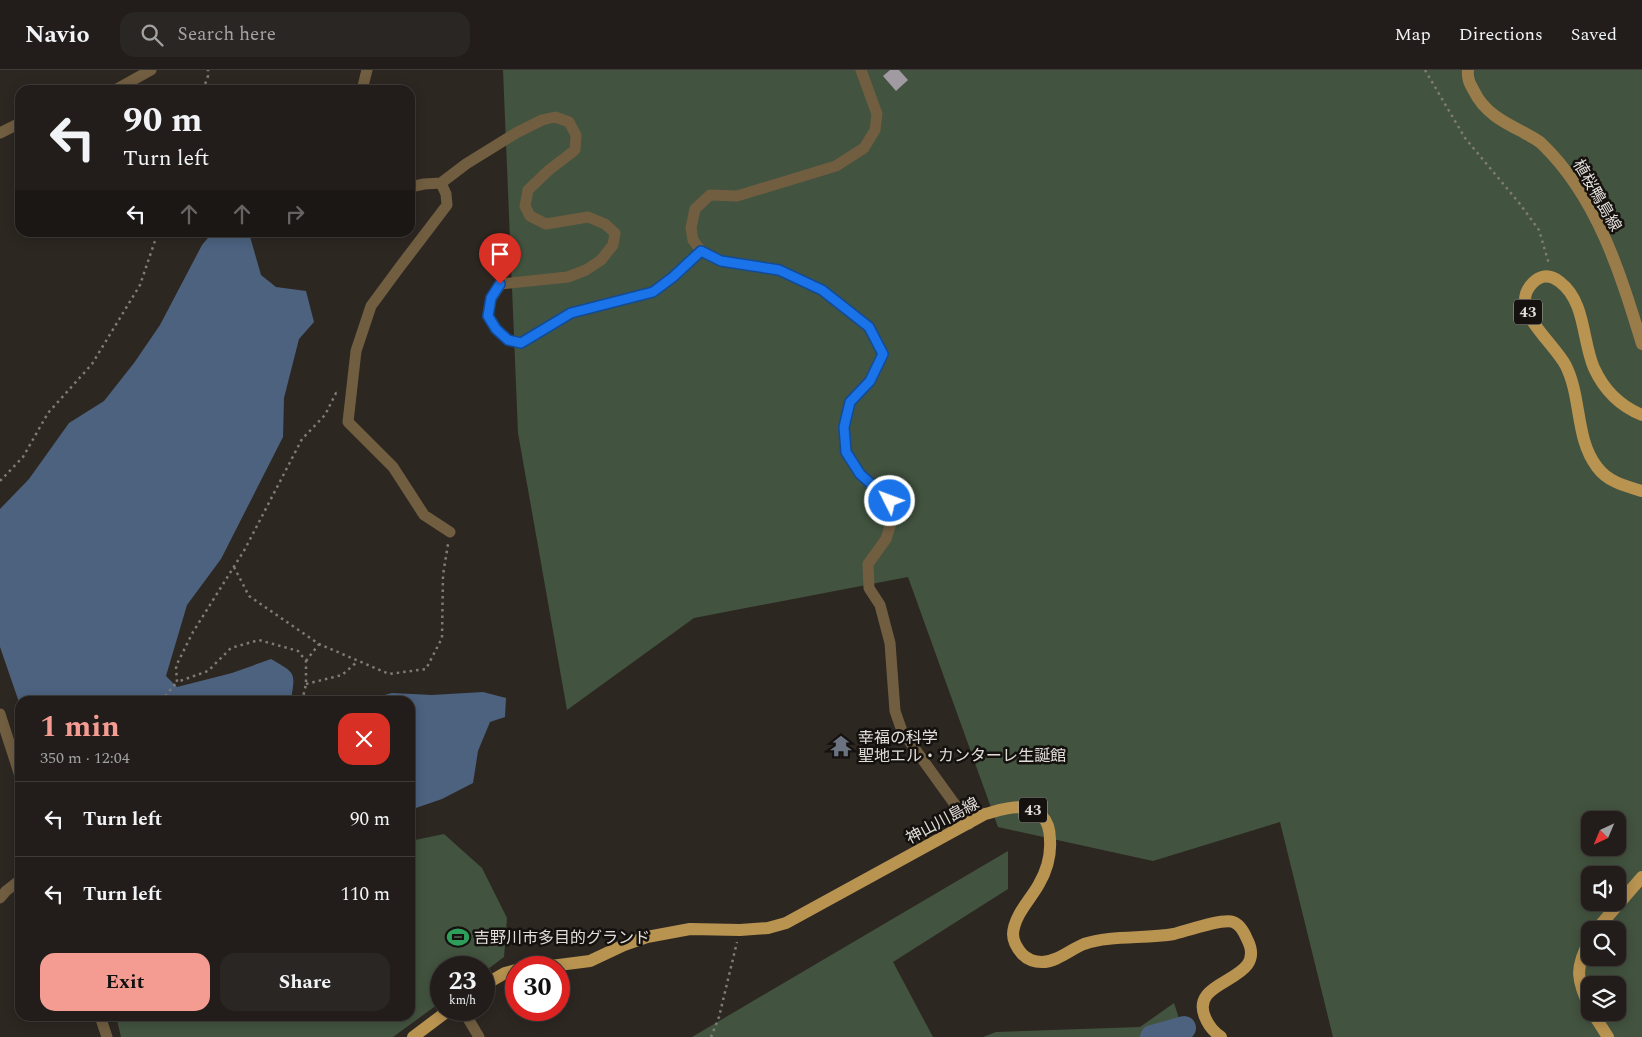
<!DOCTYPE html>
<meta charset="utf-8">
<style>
:root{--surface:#221d1a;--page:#2a2623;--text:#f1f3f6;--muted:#a2a2a2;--line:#3f3b39;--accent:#f59c92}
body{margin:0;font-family:Spectral,"Noto Sans JP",serif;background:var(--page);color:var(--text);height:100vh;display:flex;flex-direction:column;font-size:19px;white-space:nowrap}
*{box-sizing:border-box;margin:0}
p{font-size:16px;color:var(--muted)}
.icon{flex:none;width:28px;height:28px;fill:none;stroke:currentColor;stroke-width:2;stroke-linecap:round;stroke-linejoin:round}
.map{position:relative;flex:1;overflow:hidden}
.details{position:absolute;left:15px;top:626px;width:400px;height:325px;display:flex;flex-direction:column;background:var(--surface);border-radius:15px;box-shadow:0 2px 12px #0003,0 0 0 1px var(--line)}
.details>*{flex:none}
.banner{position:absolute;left:15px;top:15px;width:400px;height:152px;border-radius:15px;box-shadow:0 2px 12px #0003,0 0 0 1px var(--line);background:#221d1a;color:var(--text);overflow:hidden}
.needle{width:32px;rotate:224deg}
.controls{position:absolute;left:1581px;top:741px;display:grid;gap:10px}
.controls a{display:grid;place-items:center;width:45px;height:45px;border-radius:10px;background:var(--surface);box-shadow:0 2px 12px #0003,0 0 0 1px var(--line);font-size:25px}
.speed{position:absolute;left:430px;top:886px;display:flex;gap:10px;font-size:25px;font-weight:700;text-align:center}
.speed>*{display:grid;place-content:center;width:65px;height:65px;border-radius:50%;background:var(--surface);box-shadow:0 2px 12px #0003,0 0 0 1px var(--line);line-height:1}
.speed small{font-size:12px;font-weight:400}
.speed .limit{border:8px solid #d22;background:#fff;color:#111}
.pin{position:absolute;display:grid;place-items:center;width:42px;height:42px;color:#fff;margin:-51px -21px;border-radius:50% 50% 50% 0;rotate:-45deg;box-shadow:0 0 5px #0007}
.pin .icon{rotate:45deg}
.me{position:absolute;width:55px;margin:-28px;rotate:312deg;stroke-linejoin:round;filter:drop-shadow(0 0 4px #0008)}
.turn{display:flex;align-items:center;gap:18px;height:105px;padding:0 25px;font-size:22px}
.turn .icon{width:65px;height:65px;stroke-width:2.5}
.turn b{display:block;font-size:35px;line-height:42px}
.lanes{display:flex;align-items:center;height:48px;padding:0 25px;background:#0003;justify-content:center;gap:25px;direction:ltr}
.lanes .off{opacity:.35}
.round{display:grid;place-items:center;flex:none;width:52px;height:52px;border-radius:15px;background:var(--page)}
.summary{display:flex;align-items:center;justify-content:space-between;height:85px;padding:0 25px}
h1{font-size:30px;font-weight:700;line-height:38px;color:var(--accent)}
.primary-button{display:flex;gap:10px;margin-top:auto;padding:10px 25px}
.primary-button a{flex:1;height:58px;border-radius:15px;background:var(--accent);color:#111;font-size:20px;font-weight:700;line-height:58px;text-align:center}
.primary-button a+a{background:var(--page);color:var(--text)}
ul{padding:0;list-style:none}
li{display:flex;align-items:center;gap:15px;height:75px;padding:0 25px;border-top:1px solid var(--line)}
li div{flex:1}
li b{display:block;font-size:19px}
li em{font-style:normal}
header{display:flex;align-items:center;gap:30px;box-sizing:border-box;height:70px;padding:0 25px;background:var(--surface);border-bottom:1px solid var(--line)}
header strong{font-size:24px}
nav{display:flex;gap:28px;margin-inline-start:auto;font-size:18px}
.search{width:350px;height:45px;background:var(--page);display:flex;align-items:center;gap:12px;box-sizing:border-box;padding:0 18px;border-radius:15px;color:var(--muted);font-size:19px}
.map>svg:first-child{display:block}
.green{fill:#42533f;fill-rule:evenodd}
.water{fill:#4c627f}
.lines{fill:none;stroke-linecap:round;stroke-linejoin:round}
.stream{stroke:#4c627f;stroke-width:4}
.river{stroke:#4c627f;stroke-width:24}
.building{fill:#a19aa3}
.path{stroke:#807b77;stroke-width:2.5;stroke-dasharray:2.5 4;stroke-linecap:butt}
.street{stroke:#715e40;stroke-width:11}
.secondary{stroke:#997c4a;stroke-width:12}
.primary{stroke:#b99350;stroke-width:12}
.route-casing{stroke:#114b97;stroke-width:12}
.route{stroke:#1a73e8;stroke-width:9}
.labels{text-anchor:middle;stroke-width:5;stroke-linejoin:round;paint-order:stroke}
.shield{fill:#14110e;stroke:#a4a09c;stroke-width:1}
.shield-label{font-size:15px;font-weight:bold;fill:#e1ddd9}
.street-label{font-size:16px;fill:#e1ddd9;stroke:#14110e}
.poi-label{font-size:16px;fill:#e1ddd9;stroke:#14110e;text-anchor:start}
</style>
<header>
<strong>Navio</strong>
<div class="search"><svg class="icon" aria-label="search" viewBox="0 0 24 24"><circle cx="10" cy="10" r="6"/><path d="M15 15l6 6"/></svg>Search here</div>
<nav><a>Map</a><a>Directions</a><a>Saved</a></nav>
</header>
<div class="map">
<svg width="1642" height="967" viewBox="0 0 1642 967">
<rect width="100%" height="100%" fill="#2d2722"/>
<path class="green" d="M503,0h1139v967h-309l-53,-215 -127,39 -155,-34 -90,-250 -214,41 -127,92 -49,-277zM1590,750h28v28h-28zM1590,805h28v27h-28zM1590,860h28v28h-28zM1590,915h28v27h-28z
M444,764l38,34 25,50 -3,39 -20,15v-4h-43v34l-48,35h-272l-5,-21h294v-175z
M1008,781v38l-115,73 40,75h-241z
M1174,933l11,34h-202l13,-5 144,-5z"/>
<path class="water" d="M212,163h37l12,42 15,12 30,4 8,31 -15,17 -15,59 -1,39 -62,122 -34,46 -21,71 11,11 55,-14 39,-14c26,15 24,13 20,42h-271v4l-20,-58v-138l29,-30 40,-56 35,-22 30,-38 26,-38 42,-80z
M483,622l23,6 -1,19 -15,5 -12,29 -5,32 -31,16 -32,11v-109h-47l29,-8 40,2z"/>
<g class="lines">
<path class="stream" d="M19,655h1"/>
<path class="river" d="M1152,967l32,-9"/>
</g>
<path class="building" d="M890,0h9l9,10 -12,11 -13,-15z"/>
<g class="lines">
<path class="path" d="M1425,0l40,68 55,66 19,26 10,34
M203,20l5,-14v-6
M0,411l23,-24 25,-44 44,-49 48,-79 18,-53
M234,497l15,29 70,48 70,30 37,-5 16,-31 1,-63 5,-31
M306,591l13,-17
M306,614l36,-9 16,-14
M161,631l16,-19
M302,631l4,-17v-23l-8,-10 -39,-11 -28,8 -23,23 -31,11 -1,-16 17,-34 52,-83 57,-110 23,-24 11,-22 3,1
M711,967l8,-20 18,-75"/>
<path class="street" d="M861,0l16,44 -2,16 -11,18 -28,18 -99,30 -27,-1 -15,14 -4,19 2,12 8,11 20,10 58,9 43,20 47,37 14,27 -13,27 -20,21 -6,25 2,25 14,22 30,27 3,16 -7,22 -18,25 1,24 11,17 10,38 5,68 7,20 67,93
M115,20l36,-20
M362,20l5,-20
M0,63l20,-10
M441,113l5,11 1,11 -48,63 -28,38 -15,45 -8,71 45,45 31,48 26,17
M410,117l14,-3 17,-1 25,-19 50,-31 26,-13 13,-3 14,5 7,13 -1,15 -26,20 -21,20 -3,16 5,10 16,8 42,-7 17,7 10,9 -2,12 -12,15 -15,10 -18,7 -67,7 -10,14 -3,18 8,13 12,11 13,3 50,-30 82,-21 20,-15 28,-26
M0,644l20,62
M0,828l6,-7 14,-11
M463,940l16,27
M100,946l7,21"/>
<path class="secondary" d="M1468,0c-1,9 2,14 6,21 10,21 29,31 49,41 6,4 14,7 19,12 55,53 78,128 100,200"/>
<path class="primary" d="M1642,345c-22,-9 -38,-25 -48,-47 -12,-27 -8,-66 -34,-86 -5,-4 -11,-7 -18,-5 -9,3 -17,13 -17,23 -2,19 32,48 41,66 16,33 9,72 31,101 11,15 28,19 45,24
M1596,860l46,-53
M1590,870c-16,29 -13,39 0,68
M535,898l55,-7 34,-16 23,-8 43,-8 50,1 28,-2 18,-5 199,-109c19,-5 40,-13 57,2 6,6 8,15 8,24 1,15 -3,30 -11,44 -8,15 -25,31 -26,50 0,8 4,14 9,20 5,5 13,8 20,8 15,0 29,-13 42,-18 26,-9 61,-5 90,-10 12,-3 49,-16 59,-12 7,2 11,10 14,17 23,44 -59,38 -42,78 3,8 9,15 16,20
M484,915l21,-12 11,-3
M1592,942l16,25
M413,967l36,-27"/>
</g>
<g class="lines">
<g class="route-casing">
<path id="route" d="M500,214l-9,14 -3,18 8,13 12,11 13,3 50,-30 82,-21 20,-15 28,-26 20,10 58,9 43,20 47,37 14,27 -13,27 -20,21 -6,25 2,25 14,22 30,27"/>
</g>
<use href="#route" class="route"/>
</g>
<defs>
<g id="temple-bare" transform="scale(1.725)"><path d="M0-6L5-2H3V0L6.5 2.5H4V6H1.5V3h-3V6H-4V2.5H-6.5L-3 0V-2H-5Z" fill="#6b7280" stroke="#14110e" stroke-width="2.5" paint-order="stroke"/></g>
<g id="stadium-bare" transform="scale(1.725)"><path d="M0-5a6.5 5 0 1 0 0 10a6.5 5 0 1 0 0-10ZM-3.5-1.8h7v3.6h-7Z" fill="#2e9e5b" stroke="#14110e" stroke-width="2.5" paint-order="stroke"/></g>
</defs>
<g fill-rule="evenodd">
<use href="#temple-bare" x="841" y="676"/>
<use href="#stadium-bare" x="458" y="867"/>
</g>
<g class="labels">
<g class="shield">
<rect x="1514" y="229.5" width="28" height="25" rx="4"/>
<rect x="1019" y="727.5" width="28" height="25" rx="4"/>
</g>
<g class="shield-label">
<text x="1528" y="247">43</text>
<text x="1033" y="745">43</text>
</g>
<g class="street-label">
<text transform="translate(1598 125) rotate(60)" y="6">植桜鴨島線</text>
<text transform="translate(942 750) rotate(-28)" y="6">神山川島線</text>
</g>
<g class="poi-label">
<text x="858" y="673">幸福の科学<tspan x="858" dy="18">聖地エル・カンターレ生誕館</tspan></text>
<text x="474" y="873">吉野川市多目的グランド</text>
</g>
</g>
</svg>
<div class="controls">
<a><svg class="needle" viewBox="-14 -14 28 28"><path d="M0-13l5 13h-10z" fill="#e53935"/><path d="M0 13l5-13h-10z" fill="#a2a2a2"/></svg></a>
<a><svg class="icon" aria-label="sound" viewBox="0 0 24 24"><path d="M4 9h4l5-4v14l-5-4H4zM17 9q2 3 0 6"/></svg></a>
<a><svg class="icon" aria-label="search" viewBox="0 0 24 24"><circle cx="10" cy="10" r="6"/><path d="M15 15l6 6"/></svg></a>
<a><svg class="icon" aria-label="layers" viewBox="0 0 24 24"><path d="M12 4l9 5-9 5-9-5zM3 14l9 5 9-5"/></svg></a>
</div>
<div class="speed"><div>23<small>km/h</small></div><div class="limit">30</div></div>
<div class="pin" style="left:500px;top:214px;background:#d93025"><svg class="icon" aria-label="arrive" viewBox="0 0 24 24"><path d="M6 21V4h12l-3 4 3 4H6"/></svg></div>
<svg class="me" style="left:890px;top:431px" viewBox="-20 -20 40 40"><circle r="17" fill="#1a73e8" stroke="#fff" stroke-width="3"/><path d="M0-11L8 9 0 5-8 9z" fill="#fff"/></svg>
<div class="banner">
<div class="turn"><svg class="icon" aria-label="left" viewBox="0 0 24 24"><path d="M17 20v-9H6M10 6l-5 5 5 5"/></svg><div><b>90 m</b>Turn left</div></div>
<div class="lanes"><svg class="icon" aria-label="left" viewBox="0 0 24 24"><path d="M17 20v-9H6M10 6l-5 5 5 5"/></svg><svg class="icon off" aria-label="ahead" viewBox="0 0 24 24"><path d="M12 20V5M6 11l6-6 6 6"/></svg><svg class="icon off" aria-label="ahead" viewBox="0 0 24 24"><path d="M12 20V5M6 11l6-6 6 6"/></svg><svg class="icon off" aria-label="right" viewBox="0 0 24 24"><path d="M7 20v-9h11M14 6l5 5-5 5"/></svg></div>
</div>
<section class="details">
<div class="summary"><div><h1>1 min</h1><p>350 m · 12:04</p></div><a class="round" style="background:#d93025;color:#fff"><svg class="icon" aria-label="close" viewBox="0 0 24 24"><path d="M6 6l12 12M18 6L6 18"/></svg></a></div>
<ul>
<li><svg class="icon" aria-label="left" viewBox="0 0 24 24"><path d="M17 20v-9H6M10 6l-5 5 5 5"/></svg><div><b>Turn left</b></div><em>90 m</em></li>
<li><svg class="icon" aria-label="left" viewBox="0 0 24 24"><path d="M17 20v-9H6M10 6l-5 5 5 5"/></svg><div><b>Turn left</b></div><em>110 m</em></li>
</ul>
<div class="primary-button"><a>Exit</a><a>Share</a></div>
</section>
</div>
